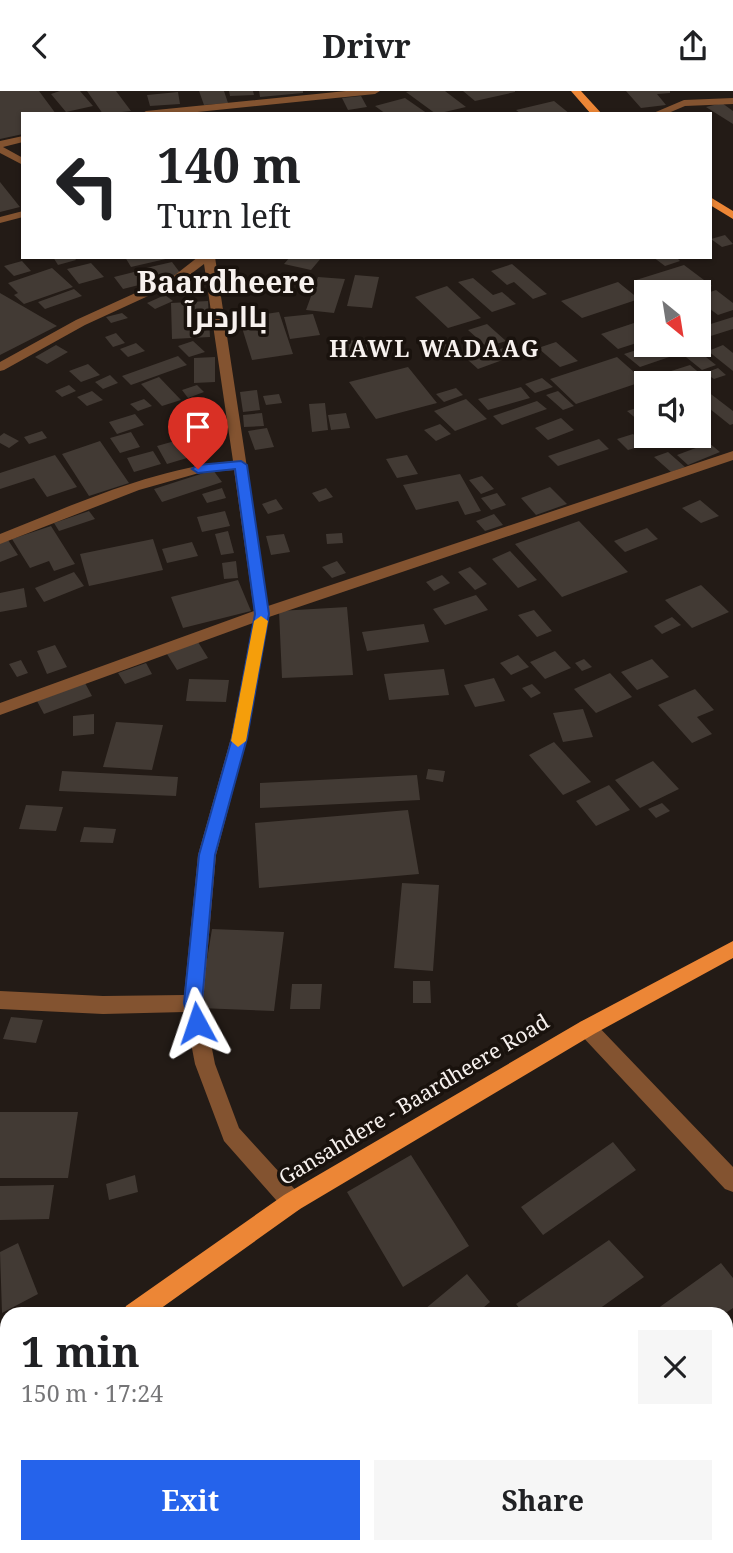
<!DOCTYPE html>
<meta charset="utf-8">
<style>
:root{--surface:#fff;--page:#f6f6f6;--text:#202124;--muted:#757577;--accent:#2563eb}
body{margin:0;font-family:"Noto Serif",Cairo,serif;background:var(--page);color:var(--text);height:100vh;display:flex;flex-direction:column;font-size:26px;white-space:nowrap}
*{box-sizing:border-box;margin:0}
p{font-size:23px;color:var(--muted)}
.icon{flex:none;width:38px;height:38px;fill:none;stroke:currentColor;stroke-width:2;stroke-linecap:round;stroke-linejoin:round}
.map{position:relative;flex:1;overflow:hidden}
.panel{position:absolute;left:0px;top:1216px;width:733px;height:247px;display:flex;flex-direction:column;background:var(--surface);border-radius:21px 21px 0 0;box-shadow:0 2px 5px #0004}
.panel>*{flex:none}
.top-card{position:absolute;left:21px;top:21px;width:691px;height:147px;border-radius:0px;box-shadow:0 2px 5px #0004;background:#fff;color:var(--text);overflow:hidden}
.needle{width:46px;rotate:150deg}
.fabs{position:absolute;left:634px;top:189px;display:grid;gap:14px}
.fabs a{display:grid;place-items:center;width:77px;height:77px;border-radius:0px;background:var(--surface);box-shadow:0 2px 5px #0004;font-size:35px}
.pin{position:absolute;display:grid;place-items:center;width:60px;height:60px;color:#fff;margin:-72px -30px;border-radius:50% 50% 50% 0;rotate:-45deg;box-shadow:0 0 7px #0007}
.pin .icon{rotate:45deg}
.me{position:absolute;width:77px;margin:-38px;rotate:355deg;stroke-linejoin:round;filter:drop-shadow(0 0 5px #0008)}
.turn{display:flex;align-items:center;gap:24px;height:147px;padding:0 21px;font-size:32px}
.turn .icon{width:91px;height:91px;stroke-width:2.5}
.turn b{display:block;font-size:49px;line-height:60px}
.round{display:grid;place-items:center;flex:none;width:74px;height:74px;border-radius:0px;background:var(--page)}
.summary{display:flex;align-items:center;justify-content:space-between;height:119px;padding:0 21px}
h1{font-size:42px;font-weight:700;line-height:52px}
.button{display:flex;gap:14px;margin-top:auto;padding:14px 21px}
.button a{flex:1;height:80px;border-radius:0px;background:var(--accent);color:#fff;font-size:28px;font-weight:700;line-height:80px;text-align:center}
.button a+a{background:var(--page);color:var(--text)}
header{display:flex;justify-content:space-between;align-items:center;height:91px;padding:0 21px;background:var(--surface);font-size:32px;font-weight:700}
.map>svg:first-child{display:block}
.building{fill:#423a34}
.lines{fill:none;stroke-linecap:round;stroke-linejoin:round}
.minor{fill:#835330;fill-rule:evenodd}
.major{fill:#ec8636;fill-rule:evenodd}
.route{fill:#2563eb;stroke:#184099;stroke-width:2}
.slow{fill:#f59e0b}
.labels{text-anchor:middle;stroke-width:7;stroke-linejoin:round;paint-order:stroke}
.street-label{font-size:21px;fill:#f7f1ee;stroke:#19120d}
.far-district-label{font-size:23px;font-weight:bold;letter-spacing:2px;fill:#f7f1ee;stroke:#19120d}
.far-town-label{font-size:30px;font-weight:bold;fill:#f7f1ee;stroke:#19120d}
</style>
<header><svg class="icon" aria-label="back" viewBox="0 0 24 24"><path d="M15 5l-7 7 7 7"/></svg>Drivr<svg class="icon" aria-label="share" viewBox="0 0 24 24"><path d="M12 15V3M7 8l5-5 5 5M5 13v7h14v-7"/></svg></header>
<div class="map">
<svg width="733" height="1462" viewBox="0 0 733 1462">
<rect width="100%" height="100%" fill="#231b16"/>
<path class="building" d="M0,0h39l17,23h-33v20l-23,5z
M60,0h20l13,15 -27,6 -15,-18z
M87,0h29l15,20 -28,3z
M199,0h25l4,12 -24,2z
M229,0h24l1,4 -24,1z
M259,0h44v2l-43,4z
M411,0h34l21,16 -30,7 -30,-22z
M463,0h52v1l-40,9z
M626,0h44v2l-13,1 9,11 -25,3z
M178,1l2,12 -30,2 -3,-11z
M361,5l6,11 -19,3 -6,-12z
M405,7l23,16h-42l-11,-8z
M554,10l16,13h-49l-5,-4z
M722,12l11,8v13l-27,-17z
M0,91l20,25 -20,5z
M725,144l8,9 -11,3 -11,-8z
M53,166h21l2,3 -18,5z
M125,166h45v1l-39,9z
M290,166h32l-11,13 -27,-6z
M653,166h23l4,4 -15,5z
M22,170l9,10 -17,5 -10,-10z
M172,171l9,12 -26,7 -9,-13z
M91,172l13,14 -25,7 -12,-15z
M512,173l35,30 -14,5 -19,-17 -7,3 -16,-14z
M684,174l28,21 -19,6h-42l-15,-12z
M52,177l21,19 -49,17 -10,-9 4,-2 -10,-10z
M142,179l9,12 -28,7 -9,-12z
M355,184l24,2 -7,31 -25,-2z
M318,186l27,2 -11,34 -28,-3z
M473,187l20,17 9,-3 14,12 -24,8 -34,-30z
M618,191l21,17 -57,19 -21,-17z
M447,195l34,32 -33,10 -33,-31z
M74,198l8,7 -37,13 -7,-7z
M716,199l17,13v7l-15,5 -20,-15v-4z
M0,202l57,33 -57,29z
M165,204l8,6 -18,8 -8,-6z
M208,210l2,36 -38,2 -1,-36z
M279,221l14,42 -41,6 -13,-42z
M122,222l6,5 -17,5 -5,-6z
M313,223l7,21 -30,4 -6,-22z
M733,226v12l-35,11v-12z
M646,228v21l-28,9 -17,-15z
M487,233l19,17 -19,6 -19,-17z
M116,242l9,10 -12,4 -8,-10z
M440,247l14,12 -13,4 -12,-12z
M366,248l2,11 -20,1 -2,-10z
M193,250l12,11 -16,5 -11,-11z
M556,251l22,19 -18,6 -22,-19z
M136,252l9,8 -17,6 -8,-8z
M56,254l12,7 -21,12 -12,-7z
M652,254h39l25,20 -14,5 -21,-17 -41,14 -16,-13z
M723,254l10,8v18l-25,-20z
M506,256l10,8 -38,14 -10,-9z
M178,265l9,9 -56,20 -9,-9z
M215,266v25l-21,1v-25z
M617,266l27,24 -68,23 -26,-25z
M88,273l12,11 -19,7 -12,-11z
M690,274l19,16 -11,4 -47,-2 -5,-4z
M408,276l29,36 -61,16 -27,-37z
M718,277l8,7 -12,4 -9,-6z
M110,284l8,8 -15,6 -8,-7z
M159,286l22,23 -19,6 -21,-22z
M542,287l11,9 -18,6 -10,-9z
M69,294l7,6 -14,6 -7,-6z
M197,294l7,7 -16,6 -6,-8z
M521,296l9,11 -42,12 -10,-11z
M456,297l7,7 -19,7 -8,-8z
M703,297l30,23v13l-3,1 -25,-20 -7,2v-18z
M257,299l3,20 -17,2 -3,-20z
M92,300l11,9 -16,6 -10,-9z
M558,300l16,15 -11,4 -17,-15z
M279,303l3,9 -16,2 -3,-9z
M144,308l8,7 -14,5 -8,-7z
M466,308l21,20 -32,12 -21,-20z
M537,310l10,8 -45,16 -9,-9z
M325,312l3,27 -16,2 -3,-28z
M646,314v14l-7,2 -12,-10z
M262,322l2,13 -20,1 -1,-12z
M346,322l4,15 -19,2 -3,-15z
M135,323l9,11 -27,9 -8,-12z
M561,327l13,12 -26,10 -13,-12z
M440,333l11,10 -15,7 -12,-11z
M267,337l7,19 -19,3 -7,-19z
M42,340l5,7 -18,6 -5,-7z
M131,341l9,15 -20,6 -10,-15z
M4,342l15,8 -10,7 -9,-5v-7z
M633,343l12,11 -17,5 -11,-11z
M196,344l11,17 -40,12 -10,-18z
M599,348l10,10 -51,17 -10,-10z
M100,350l29,42 -40,13 -27,-42z
M709,352l11,9 -32,13 -11,-10z
M153,360l8,13 -27,8 -7,-14z
M668,361l17,15 -14,5 -17,-15z
M55,364l22,32 -30,10 -13,-19 -34,11v-16z
M407,364l11,19 -21,4 -11,-19z
M213,379l9,12 -60,20 -8,-13z
M460,383l21,37 -16,4 -7,-14 -42,9 -13,-25z
M482,385l12,13 -13,5 -12,-14z
M550,396l17,17 -31,11 -15,-17z
M222,397l4,10 -19,5 -5,-9z
M326,397l7,9 -14,5 -7,-9z
M497,402l9,12 -15,5 -10,-12z
M276,408l7,10 -15,5 -6,-10z
M700,409l19,16 -18,7 -19,-15z
M89,420l6,8 -36,12 -5,-8z
M225,420l5,15 -28,6 -5,-15z
M494,423l9,11 -18,6 -9,-10z
M579,430l49,51 -66,25 -47,-53z
M51,435l24,38 -21,7 -5,-10 -19,7 -18,-29z
M647,437l11,11 -33,13 -11,-11z
M228,440l6,22 -13,2 -6,-21z
M342,442l1,10 -16,1 -1,-10z
M284,443l6,18 -19,3 -5,-19z
M153,448l10,31 -74,16 -9,-32z
M8,449l10,15 -18,7v-19z
M192,451l6,14 -31,7 -5,-14z
M510,460l27,29 -19,8 -26,-29z
M236,470l2,17 -14,1 -2,-16z
M337,470l9,12 -14,5 -10,-11z
M470,476l17,17 -12,6 -17,-18z
M74,481l10,14 -40,16 -9,-14z
M442,484l8,8 -16,8 -8,-9z
M238,489l13,31 -68,17 -12,-31z
M701,494l28,27 -37,16 -27,-28z
M24,497l3,19 -27,5v-19z
M476,504l12,15 -43,15 -12,-16z
M347,516l6,68 -71,3 -3,-67z
M534,519l18,21 -15,6 -19,-22z
M672,526l9,8 -19,9 -8,-8z
M424,533l5,18 -62,9 -5,-19z
M198,551l10,16 -31,12 -10,-16z
M55,554l12,22 -20,7 -10,-23z
M555,560l16,17 -26,11 -15,-17z
M518,564l11,12 -18,8 -11,-12z
M584,568l8,8 -10,4 -7,-8z
M652,568l17,18 -32,13 -16,-18z
M21,569l7,13 -11,4 -8,-13z
M146,572l6,11 -27,10 -7,-11z
M444,578l5,26 -60,5 -5,-26z
M610,582l22,24 -36,16 -22,-24z
M494,587l11,23 -30,6 -11,-22z
M189,588l40,1 -3,22 -40,-1z
M85,592l7,13 -48,18 -7,-13z
M532,593l9,9 -10,5 -9,-10z
M695,598l19,21 -17,7 15,17 -20,9 -34,-38z
M583,618l10,28 -30,5 -10,-29z
M94,623v20l-21,2v-20z
M116,631l47,3 -11,45 -49,-3z
M554,651l37,40 -28,13 -34,-40z
M653,670l26,28 -39,19 -25,-28z
M428,678l17,2 -2,11 -17,-3z
M62,680l116,6 -2,19 -117,-5z
M417,684l3,25 -160,8v-25z
M609,694l21,25 -34,16 -20,-25z
M662,712l8,8 -14,7 -8,-9z
M26,714l37,2 -7,24 -37,-2z
M408,719l11,64 -160,14 -4,-65z
M84,736l32,2 -3,14 -33,-1z
M402,792l37,2 -6,86 -39,-3z
M212,838l72,3 -10,79 -75,-3z
M413,890h17l1,22h-18z
M292,893h30l-2,25h-30z
M11,926l32,3 -7,23 -33,-4z
M0,1021h78l-10,66h-68z
M613,1051l23,28 -93,65 -22,-28z
M411,1064l58,91 -66,41 -56,-95z
M135,1084l3,17 -29,8 -3,-16z
M54,1094l-5,34 -49,1v-34z
M609,1149l35,37 -52,37h-68l-8,-10z
M18,1152l20,51 -36,19 -2,-61z
M721,1172l12,15v30l-9,6h-74z
M467,1183l23,28 -14,12h-57z
M726,1231l7,8v41l-7,7z
M7,1367v89h73l-6,6h-74v-89z
M117,1456h41l-8,6h-30z
M272,1456h237l-6,6h-227z
M558,1456h81l4,6h-82z"/>
<g class="lines">
<path class="minor" d="M346,0h34l-5,3 -197,20h-37l5,-3z
M733,7v6l-48,2 -19,8h-15l33,-14z
M23,45v6l-20,5 20,11v7l-23,-12v-12z
M23,120v6l-23,6v-6z
M198,166h17l53,349 465,-155v9l-464,157 -22,121 -31,117 -13,148 12,61 24,64 61,67 3,7 -3,7 -8,4 -8,-4 -60,-68 -29,-77 -10,-52 -82,2 -103,-5v-18l103,5 81,-1 14,-140 33,-117 22,-115 -253,92v-12l254,-92 -20,-141 -35,3 -60,17 -139,54v-10c76,-30 151,-65 233,-73l-29,-197 -21,16 -98,45 -81,45 -4,1v-9l76,-42 99,-45z
M587,928l7,3 139,145v25l-8,-3 -145,-155 -3,-6 3,-6z
M226,1456h26l3,6h-26z"/>
<path class="major" d="M571,0h10l21,23h-11z
M710,106l23,14v8l-23,-14z
M733,850v17l-139,76 -294,175 -147,105h-30l3,-8 158,-111 296,-173z
M7,1299v26l-7,3v-26z"/>
</g>
<path class="route" d="M241,370l6,4 22,149 -22,124 -32,117 -13,148 4,20 -3,6 -6,2 -7,-2 -6,-26 15,-148 33,-117 23,-124 -20,-145 -37,4 -6,-4 6,-4z"/>
<path class="slow" d="M261,525l7,5 -22,120 -8,6 -7,-6 23,-120z"/>
<g class="labels">
<g class="street-label">
<text transform="translate(414 1009) rotate(-31)" y="7">Gansahdere - Baardheere Road</text>
</g>
<g class="far-district-label">
<text x="435" y="266">HAWL WADAAG</text>
</g>
<g class="far-town-label">
<text x="226" y="202">Baardheere<tspan x="226" dy="34">بااردىرآ</tspan></text>
</g>
</g>
</svg>
<div class="fabs">
<a><svg class="needle" viewBox="-14 -14 28 28"><path d="M0-13l5 13h-10z" fill="#e53935"/><path d="M0 13l5-13h-10z" fill="#757577"/></svg></a>
<a><svg class="icon" aria-label="sound" viewBox="0 0 24 24"><path d="M4 9h4l5-4v14l-5-4H4zM17 9q2 3 0 6"/></svg></a>
</div>
<div class="pin" style="left:198px;top:378px;background:#d93025"><svg class="icon" aria-label="arrive" viewBox="0 0 24 24"><path d="M6 21V4h12l-3 4 3 4H6"/></svg></div>
<svg class="me" style="left:197px;top:932px" viewBox="-20 -20 40 40"><path d="M0-17L14 15 0 8-14 15z" fill="#2563eb" stroke="#fff" stroke-width="4"/></svg>
<div class="top-card">
<div class="turn"><svg class="icon" aria-label="left" viewBox="0 0 24 24"><path d="M17 20v-9H6M10 6l-5 5 5 5"/></svg><div><b>140 m</b>Turn left</div></div>
</div>
<section class="panel">
<div class="summary"><div><h1>1 min</h1><p>150 m · 17:24</p></div><a class="round"><svg class="icon" aria-label="close" viewBox="0 0 24 24"><path d="M6 6l12 12M18 6L6 18"/></svg></a></div>
<div class="button"><a>Exit</a><a>Share</a></div>
</section>
</div>
